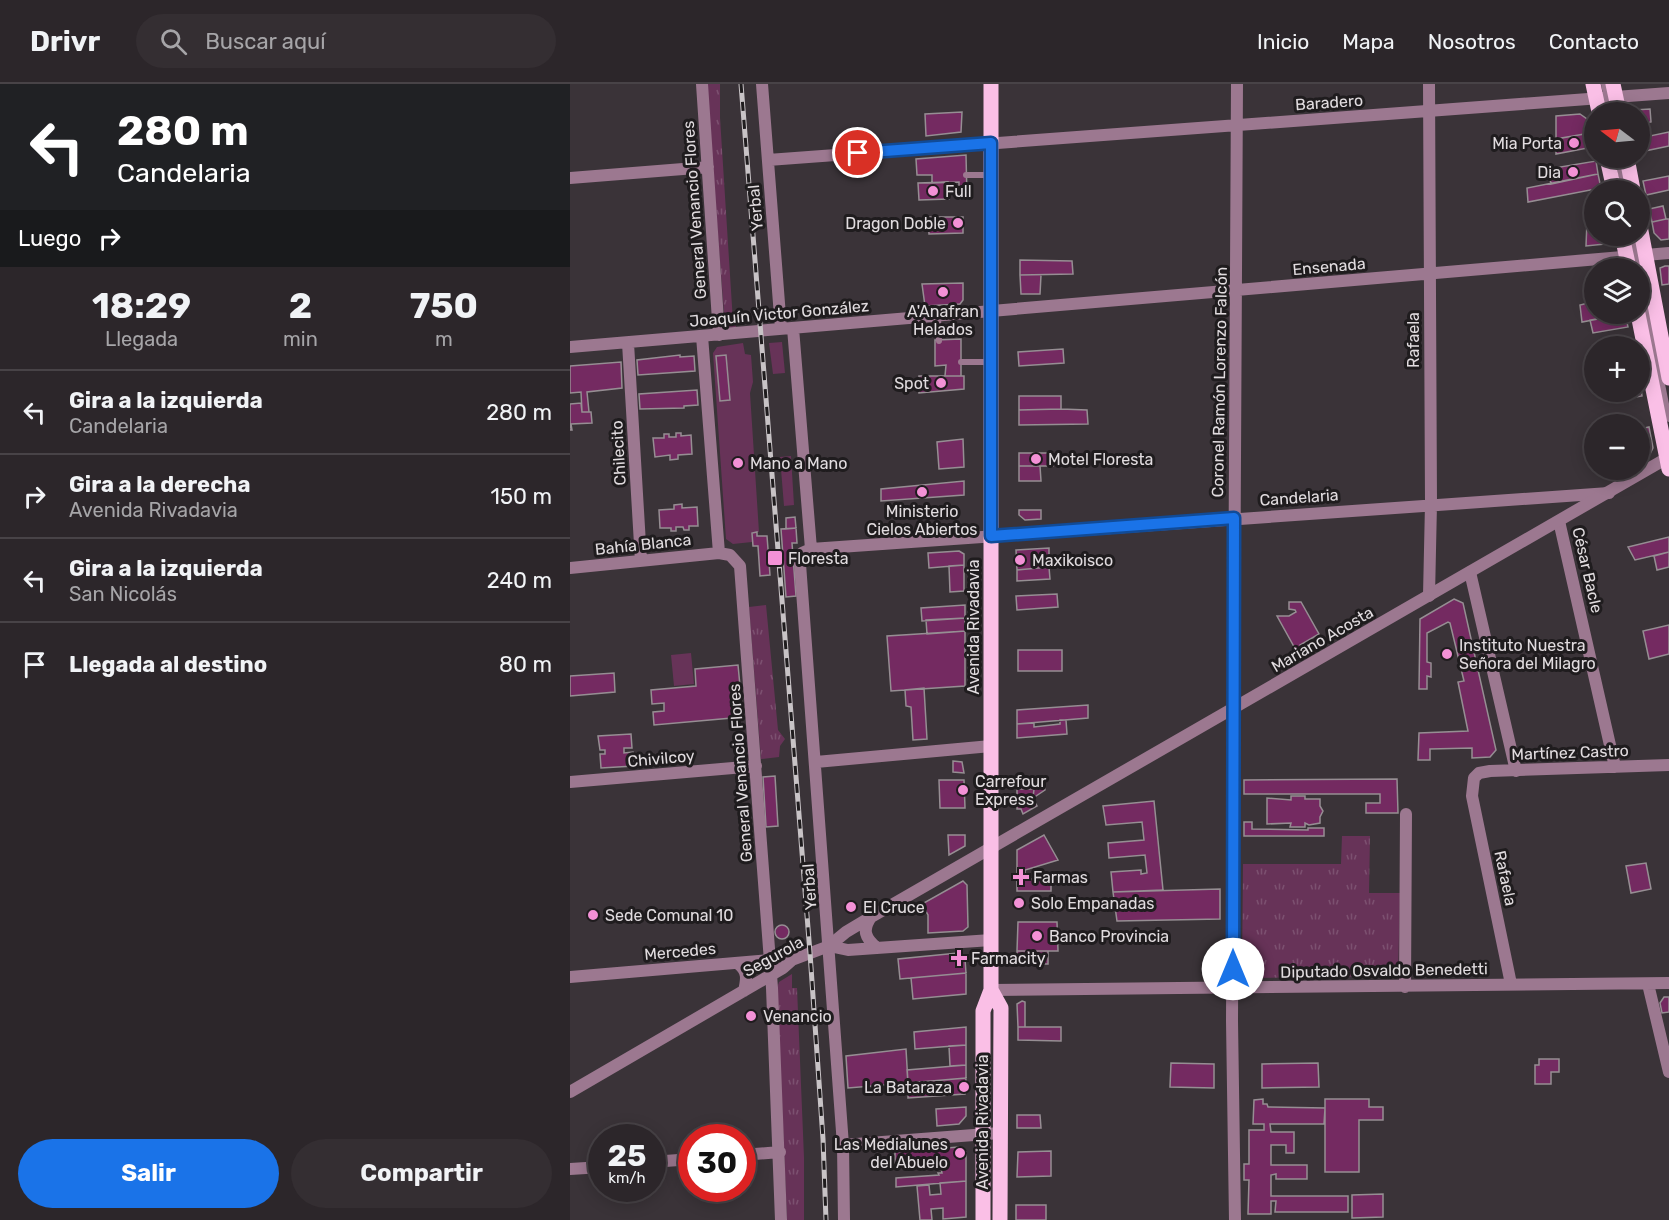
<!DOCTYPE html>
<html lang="es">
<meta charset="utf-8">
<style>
:root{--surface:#2c262a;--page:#342e32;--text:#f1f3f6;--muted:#a6a5a8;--line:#484347;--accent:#1a73e8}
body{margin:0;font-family:Rubik,sans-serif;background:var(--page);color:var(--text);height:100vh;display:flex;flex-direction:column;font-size:22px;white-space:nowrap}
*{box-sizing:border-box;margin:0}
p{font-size:20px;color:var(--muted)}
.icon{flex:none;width:33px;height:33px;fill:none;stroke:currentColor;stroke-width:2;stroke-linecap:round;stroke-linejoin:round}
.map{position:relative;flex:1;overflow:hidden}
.drawer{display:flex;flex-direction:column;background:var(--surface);width:570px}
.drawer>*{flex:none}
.hud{background:#202124;color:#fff;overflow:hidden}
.needle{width:39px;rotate:286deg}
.fabs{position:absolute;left:1014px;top:18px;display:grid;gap:12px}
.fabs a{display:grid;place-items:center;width:66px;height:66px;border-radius:50%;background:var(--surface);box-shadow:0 3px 15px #0003,0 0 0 2px var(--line);font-size:30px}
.speed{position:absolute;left:18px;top:1040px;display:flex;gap:12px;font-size:30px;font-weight:700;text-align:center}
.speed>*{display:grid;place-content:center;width:78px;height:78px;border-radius:50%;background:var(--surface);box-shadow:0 3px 15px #0003,0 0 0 2px var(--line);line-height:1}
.speed small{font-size:15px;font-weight:400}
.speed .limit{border:9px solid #d22;background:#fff;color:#111}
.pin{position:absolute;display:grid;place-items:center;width:51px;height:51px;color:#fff;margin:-26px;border:3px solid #fff;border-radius:50%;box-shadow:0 2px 6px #0007}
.me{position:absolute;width:66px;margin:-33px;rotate:0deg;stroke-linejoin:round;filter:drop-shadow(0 0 4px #0008)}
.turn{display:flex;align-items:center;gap:21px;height:126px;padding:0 18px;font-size:27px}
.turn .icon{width:78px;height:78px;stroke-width:2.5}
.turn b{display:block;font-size:42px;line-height:51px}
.then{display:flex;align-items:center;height:57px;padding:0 18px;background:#0003;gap:12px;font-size:22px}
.eta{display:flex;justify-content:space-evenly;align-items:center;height:102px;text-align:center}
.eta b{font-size:36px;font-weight:700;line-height:42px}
.button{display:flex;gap:12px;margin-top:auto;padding:12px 18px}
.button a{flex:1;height:69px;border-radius:36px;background:var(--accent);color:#fff;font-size:24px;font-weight:700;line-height:69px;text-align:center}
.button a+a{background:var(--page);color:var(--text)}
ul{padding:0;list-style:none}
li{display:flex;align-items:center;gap:18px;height:84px;padding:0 18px;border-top:2px solid var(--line)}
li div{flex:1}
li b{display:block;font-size:22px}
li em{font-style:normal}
header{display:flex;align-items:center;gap:36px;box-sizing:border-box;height:84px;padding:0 30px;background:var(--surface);border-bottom:2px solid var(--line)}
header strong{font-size:28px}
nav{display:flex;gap:33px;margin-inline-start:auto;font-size:21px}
.search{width:420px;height:54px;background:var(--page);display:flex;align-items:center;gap:15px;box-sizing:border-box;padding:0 21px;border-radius:33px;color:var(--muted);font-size:22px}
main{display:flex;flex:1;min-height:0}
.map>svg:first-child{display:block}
.grass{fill:#673358}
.park{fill:url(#park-tufts)}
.building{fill:#742a61;stroke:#968e93;stroke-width:1.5}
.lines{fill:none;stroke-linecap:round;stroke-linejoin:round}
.service{stroke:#9c7890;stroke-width:6}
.minor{stroke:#9c7890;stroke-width:12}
.tertiary{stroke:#9c7890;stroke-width:12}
.primary{stroke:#fabfe6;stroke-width:15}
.rail-casing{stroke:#c8c3c6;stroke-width:5}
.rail{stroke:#1f1c1e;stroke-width:3;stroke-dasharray:9;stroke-linecap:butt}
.route-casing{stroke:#114b97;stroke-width:15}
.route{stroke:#1a73e8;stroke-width:10}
.poi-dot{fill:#f391d6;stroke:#1f1c1e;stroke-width:2}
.labels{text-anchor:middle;stroke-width:6;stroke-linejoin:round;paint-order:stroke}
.street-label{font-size:16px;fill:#e1dcdf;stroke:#1f1c1e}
.poi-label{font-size:16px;fill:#e1dcdf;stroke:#1f1c1e;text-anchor:start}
</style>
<header>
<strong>Drivr</strong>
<div class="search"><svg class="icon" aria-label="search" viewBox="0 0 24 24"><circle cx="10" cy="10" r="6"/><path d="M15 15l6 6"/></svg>Buscar aquí</div>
<nav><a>Inicio</a><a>Mapa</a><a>Nosotros</a><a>Contacto</a></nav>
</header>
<main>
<section class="drawer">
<div class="hud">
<div class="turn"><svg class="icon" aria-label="left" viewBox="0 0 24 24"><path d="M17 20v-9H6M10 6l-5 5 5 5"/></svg><div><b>280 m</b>Candelaria</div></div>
<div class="then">Luego<svg class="icon" aria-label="right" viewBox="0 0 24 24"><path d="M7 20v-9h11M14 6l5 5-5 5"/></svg></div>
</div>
<div class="eta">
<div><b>18:29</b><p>Llegada</p></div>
<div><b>2</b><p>min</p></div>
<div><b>750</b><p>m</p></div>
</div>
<ul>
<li><svg class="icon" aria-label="left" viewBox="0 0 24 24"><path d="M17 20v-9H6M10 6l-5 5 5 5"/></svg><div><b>Gira a la izquierda</b><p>Candelaria</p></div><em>280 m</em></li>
<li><svg class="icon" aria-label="right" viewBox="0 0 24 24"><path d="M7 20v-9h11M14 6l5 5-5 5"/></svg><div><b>Gira a la derecha</b><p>Avenida Rivadavia</p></div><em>150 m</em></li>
<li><svg class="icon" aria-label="left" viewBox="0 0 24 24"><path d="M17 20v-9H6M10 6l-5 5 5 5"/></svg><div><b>Gira a la izquierda</b><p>San Nicolás</p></div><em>240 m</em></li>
<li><svg class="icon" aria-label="arrive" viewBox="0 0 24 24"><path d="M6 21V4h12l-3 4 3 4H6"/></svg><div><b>Llegada al destino</b></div><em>80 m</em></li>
</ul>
<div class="button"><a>Salir</a><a>Compartir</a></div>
</section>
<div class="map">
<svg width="1099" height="1136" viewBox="0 0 1099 1136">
<defs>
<pattern id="park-tufts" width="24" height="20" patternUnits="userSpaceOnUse" patternTransform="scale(1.5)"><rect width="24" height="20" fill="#673358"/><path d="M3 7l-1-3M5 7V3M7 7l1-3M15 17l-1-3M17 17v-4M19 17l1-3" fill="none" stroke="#7c5070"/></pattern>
</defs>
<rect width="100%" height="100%" fill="#3a3338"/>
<path class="grass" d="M212,258l3,31 -12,1 -4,-31z
M173,259l2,11 6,1 2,27 -3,11 9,139 -7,1v9l-19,2 -7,-5 -13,-186 4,-6z
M221,372l3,49 -10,1 -4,-49z
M121,569l3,31 -20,2 -3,-31z"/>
<path class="park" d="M136,0h14v34l13,204h3v5l-9,1 -2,-3z
M196,521l12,125 7,9 -5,7 -1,11 -18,2 -12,-152z
M772,752h28l-1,57h31l-2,83 -149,2 -7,-8 1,-106h98z
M222,890v14h5l7,170v62h-17l-10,-232 2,-6z"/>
<path class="building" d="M1080,25l1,13 -11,2v-12h-8l2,-2z
M392,28l-1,20 -35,4 -1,-22z
M1010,30l7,5 3,14 -34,6v-23z
M1099,48v14l-29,6v-14z
M1020,49l3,14 -37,7v-15z
M396,71l1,43 -8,1v-17l-27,1v-8h-15l-1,-16z
M1026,77l2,13 -47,10 -3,-15z
M1028,90l3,14 -73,14 -1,-14z
M1099,92v14l-23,5 -3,-14z
M378,98l1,17 -30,1 -1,-17z
M1093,122l3,13 -14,3 -3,-13z
M358,133h35v16l-34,1z
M1024,135v17l16,1 -5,7 -19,2 1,-25z
M1096,135h3v20l-8,1 -7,-7 -2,-11z
M450,176l52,1 1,13 -53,1z
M1095,182h4v18l-7,1 -2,-17z
M450,191h21l-1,19h-19z
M393,199v17l-3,4 -35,2 -3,-22z
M1022,218h2v12h30l-42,8 -2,-17z
M1055,230l3,13 -35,6 -3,-13z
M391,255v37h-16l1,-11 -11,1v-26z
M493,265l1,14 -45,3 -1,-14z
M110,271v2l14,-1 1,15 -57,4 -1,-15z
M156,271l4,45 -10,1 -4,-45z
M51,278l1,26 -35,4 2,20h-7l-1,-20 -11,1v-27z
M349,292h45v13l-45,4z
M1070,299l2,13 -17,3 -1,-7h16z
M127,306l1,15 -14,1v2l-44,1 -1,-15z
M449,312h42v13l-42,1z
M11,319l1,9h9l1,11 -21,1 1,6h-2v-26z
M491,325l26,1 1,14 -69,1v-15z
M1079,343l4,21 -3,6 -10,5v-30z
M106,349h5v3l10,-1 1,19 -14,1v4l-8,1v-5l-15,2 -2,-19h11v-4h5v3h7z
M393,355l1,28 -25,2 -2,-27z
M449,369h34v13h-34z
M449,382h21l1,15h-22z
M394,397v14l-83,6v-12z
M112,420v4l15,-1 1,19h-9v4h-5l-1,-3h-7v4h-5v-3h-11l-1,-18 15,-1v-4z
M449,426h22v9l-16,1 -6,-5z
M225,433l1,11 -10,1v-11z
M226,444l1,15h-5l4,53 -10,1 -5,-68z
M187,448v4h10l3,39 -10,1 -2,-30h-5l-1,-13z
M1099,453v15l-34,8 -7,-13z
M479,464v19l-32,3 -1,-20z
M389,467l5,3v11l-35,3 -1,-15z
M1099,468v15l-12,3 -3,-14z
M394,481v26l-14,1 -1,-26z
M479,483l1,12 -33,2v-11z
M487,510l1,13 -41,3 -1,-14z
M884,515l9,4 33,147 -6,7 -18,1v-10l-42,1v11h-12l1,-27 49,-2 -10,-49 6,-1 -14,-58 -2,-1 -21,11v29l4,1v14l-4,-1v13h-8l1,-70z
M719,518h12l18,32 -19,11 2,4 -5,3 -20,-36h12l7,-4 -1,-2 -6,-1z
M395,521v13l-43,3 -1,-13z
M395,534v13l-38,3 -1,-14z
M1099,541v29l-20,5 -6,-28z
M395,547v55l-74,5 -4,-55z
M448,566h44v21h-44z
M168,581l5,52 -89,8 -1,-13 11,-1v-8l-12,1 -1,-14 45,-4 -1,-17z
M44,589l1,19 -45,4v-20z
M354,604l3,51 -14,1 -2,-33 -5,-1 -1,-16z
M518,621v13l-71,6v-14z
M490,636h6l1,14 -50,4v-14l17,-1v4l26,-3z
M61,650l1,14h-8v5l9,-1 1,14 -33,2 -1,-14h5v-4h-5l-2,-14z
M383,677l9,1 2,11 -11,-1z
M205,692l3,50 -12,1 -3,-50z
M473,695l2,11 -12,8 1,-9h-17v-8z
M827,695l1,34h-32v-10h14v-9h-136v-14z
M369,696h25l1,28h-25z
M447,705h17l-1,9 4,8 -14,8 -2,-5h-4z
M721,712h14v3h15v7l3,5 -3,6v6l-11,2 -4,-2v4h-15l1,-4 -24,1v-26l24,2z
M584,717l9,89 -50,2 -2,-20 30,-2v4l6,-1 -2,-18 -36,3 -1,-15 36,-3 -2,-18 -36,3 -3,-19z
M674,738h8v7l56,1v-2h16v8h-80z
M378,751h17v11l-16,9z
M474,751l14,25 -33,10v2h-8v-22z
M1076,779l5,26 -20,4 -5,-27z
M447,788h8v7h26v12h-34z
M393,797l4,4 1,42 -5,4 -35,2v-18l-6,-11z
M650,805v30l-103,2 -4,-29z
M448,838h39l1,29h-41z
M205 848a7 7 0 1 1 14 0a7 7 0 1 1-14 0Z
M447,867h31v13h-31z
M388,869l7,6 1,14 -66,6 -2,-20z
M396,889v21l-53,5 -2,-21z
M1094,913h5v15l-7,1 -2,-10z
M452,917l3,1v25h-7l-1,-23z
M396,943v18l-51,4 -1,-17z
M448,943h43v14l-43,-1z
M396,961v20l-16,1 -1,-20z
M336,965l2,34 -60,5 -2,-32z
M969,975h20v13h-8v12h-16v-19h4z
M601,979l43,1v24l-44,-1z
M748,979l1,24 -57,1v-24z
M396,981v13l-58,5 -1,-13z
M396,994l-1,16 -57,4v-15z
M693,1015v5h4l1,3 57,1 -1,16h-54l1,8h23v21h-8v-8h-15v20h36v14h-31v-5l-5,1v21h77v16h-73l1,-11h-5v13h-23l1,-34h-5v-16h5v-34h15v-6h-11l1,-24z
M755,1015h44v8h14v13h-24v52h-34z
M396,1023v9l-7,8 -22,2 -1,-17z
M447,1031h23l1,13h-24z
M389,1063l7,5v29l-70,6v-9l43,-3 -1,-2h4l-2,-9 -26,3 -1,-5 -18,1v-11z
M481,1067v25l-34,1 1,-25z
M396,1097v36l-23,2v-11l-12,1 1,11h-12l-3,-34 12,-1 1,10 11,-1 -1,-11z
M813,1110v23l-31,1v-23z
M446,1121h30v15h-30z"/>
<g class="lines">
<path class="service" d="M1034,0l6,28
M1048,74l6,32
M396,91h23
M1062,152l6,32
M1070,191l29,144
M368,233l1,24
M391,278h29"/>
<path class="minor" d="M132,0l17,251
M192,0l19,245
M198,76l901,-67
M0,94l138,-11
M223,244l18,221
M132,252l17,217
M58,259l13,218
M0,263l1099,-94
M989,437l56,246
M0,484l149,-15 11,2 10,11 32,422 9,232
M900,488l46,199
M859,512l2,-92 -2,-420
M246,678l175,-16
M0,698l186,-16
M941,900l-39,-188 2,-18 5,-5 11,-2 179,-6
M1078,900l21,88
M835,903l1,-173
M421,906l678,-7
M273,1061l157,-12
M172,1071l38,-3
M82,1078l40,-3
M0,1085l32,-2
M274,1136l-1,-75 -43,-581 2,-11 9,-4 798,-56
M665,1136l-3,-199 5,-937"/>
<path class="tertiary" d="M301,833c-9,13 -6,21 6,31
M259,862l19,4 143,-10
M167,879c11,8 10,15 7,28
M0,893l200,-17h22
M0,1008l213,-124 9,-8 37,-14 17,-14 25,-15 798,-460"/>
<path class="primary" d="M1023,0l6,28
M1043,0l6,28
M1037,74l7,32
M1057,74l6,32
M1070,142l29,152
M1052,152l7,32
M1068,230l31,155
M421,906l10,18 -1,212
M413,1136v-209l8,-21v-906"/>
<g class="rail-casing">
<path id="rail" d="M171,0l69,869 13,186 3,81"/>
</g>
<use href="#rail" class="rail"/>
</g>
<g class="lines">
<g class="route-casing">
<path id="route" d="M288,69l133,-10v393l243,-18 -1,451"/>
</g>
<use href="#route" class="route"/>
</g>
<g class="poi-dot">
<circle cx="1004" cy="59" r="6"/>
<circle cx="1003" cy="88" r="6"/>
<circle cx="363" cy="107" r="6"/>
<circle cx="388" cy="139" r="6"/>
<circle cx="373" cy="208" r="6"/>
<circle cx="371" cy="299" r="6"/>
<circle cx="466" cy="375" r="6"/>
<circle cx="168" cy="379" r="6"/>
<circle cx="352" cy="408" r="6"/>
<rect x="197" y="466" width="16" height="16" rx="3"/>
<circle cx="450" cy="476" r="6"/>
<circle cx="877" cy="570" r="6"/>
<circle cx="393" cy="706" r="6"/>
<path d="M448 784h6v6h6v6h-6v6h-6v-6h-6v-6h6z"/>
<circle cx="449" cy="819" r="6"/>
<circle cx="281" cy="823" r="6"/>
<circle cx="23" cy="831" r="6"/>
<circle cx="467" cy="852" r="6"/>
<path d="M386 865h6v6h6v6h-6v6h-6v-6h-6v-6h6z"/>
<circle cx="181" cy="932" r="6"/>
<circle cx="394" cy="1003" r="6"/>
<circle cx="390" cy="1069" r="6"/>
</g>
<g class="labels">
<g class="street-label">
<text transform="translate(759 18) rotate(-4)" y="6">Baradero</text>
<text transform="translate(185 124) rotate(-95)" y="6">Yerbal</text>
<text transform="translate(124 126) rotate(-94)" y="6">General Venancio Flores</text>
<text transform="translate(759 182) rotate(-5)" y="6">Ensenada</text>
<text transform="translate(209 229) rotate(-5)" y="6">Joaquín Victor González</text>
<text transform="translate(843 256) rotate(-90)" y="6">Rafaela</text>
<text transform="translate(649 298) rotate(-89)" y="6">Coronel Ramón Lorenzo Falcón</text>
<text transform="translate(48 369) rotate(-93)" y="6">Chilecito</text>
<text transform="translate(729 413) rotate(-4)" y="6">Candelaria</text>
<text transform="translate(73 460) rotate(-6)" y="6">Bahía Blanca</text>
<text transform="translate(1018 486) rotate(77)" y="6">César Bacle</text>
<text transform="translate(403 543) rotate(-90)" y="6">Avenida Rivadavia</text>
<text transform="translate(752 555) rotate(-30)" y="6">Mariano Acosta</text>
<text transform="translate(1000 668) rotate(-2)" y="6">Martínez Castro</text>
<text transform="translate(91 674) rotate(-5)" y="6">Chivilcoy</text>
<text transform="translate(170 689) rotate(-94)" y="6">General Venancio Flores</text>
<text transform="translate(936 794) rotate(78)" y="6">Rafaela</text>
<text transform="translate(239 803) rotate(-94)" y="6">Yerbal</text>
<text transform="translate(110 867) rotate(-5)" y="6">Mercedes</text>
<text transform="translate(203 872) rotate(-29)" y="6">Segurola</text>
<text transform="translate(814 886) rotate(-1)" y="6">Diputado Osvaldo Benedetti</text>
<text transform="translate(412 1038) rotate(-90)" y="6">Avenida Rivadavia</text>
</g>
<g class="poi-label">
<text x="992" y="65" text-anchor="end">Mia Porta</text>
<text x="991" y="94" text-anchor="end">Dia</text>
<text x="375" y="113">Full</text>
<text x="376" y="145" text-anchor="end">Dragon Doble</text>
<text x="373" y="233" text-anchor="middle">A'Anafran<tspan x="373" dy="18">Helados</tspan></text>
<text x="359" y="305" text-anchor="end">Spot</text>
<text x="478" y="381">Motel Floresta</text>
<text x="180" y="385">Mano a Mano</text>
<text x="352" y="433" text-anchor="middle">Ministerio<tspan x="352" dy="18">Cielos Abiertos</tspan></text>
<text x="218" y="480">Floresta</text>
<text x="462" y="482">Maxikoisco</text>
<text x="889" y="567">Instituto Nuestra<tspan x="889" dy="18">Señora del Milagro</tspan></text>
<text x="405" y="703">Carrefour<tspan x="405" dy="18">Express</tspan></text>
<text x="463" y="799">Farmas</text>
<text x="461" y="825">Solo Empanadas</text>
<text x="293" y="829">El Cruce</text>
<text x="35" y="837">Sede Comunal 10</text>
<text x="479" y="858">Banco Provincia</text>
<text x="401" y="880">Farmacity</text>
<text x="193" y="938">Venancio</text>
<text x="382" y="1009" text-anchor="end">La Bataraza</text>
<text x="378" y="1066" text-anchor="end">Las Medialunes<tspan x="378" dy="18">del Abuelo</tspan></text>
</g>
</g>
</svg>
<div class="fabs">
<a><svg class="needle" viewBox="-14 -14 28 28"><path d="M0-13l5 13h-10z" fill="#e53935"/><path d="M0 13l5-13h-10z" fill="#a6a5a8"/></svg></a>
<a><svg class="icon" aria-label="search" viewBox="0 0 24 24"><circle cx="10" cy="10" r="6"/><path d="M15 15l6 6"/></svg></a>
<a><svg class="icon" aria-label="layers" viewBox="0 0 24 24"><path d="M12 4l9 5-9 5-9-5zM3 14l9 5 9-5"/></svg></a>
<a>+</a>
<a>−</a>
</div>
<div class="speed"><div>25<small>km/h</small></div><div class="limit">30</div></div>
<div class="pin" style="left:288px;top:69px;background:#d93025"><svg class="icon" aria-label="arrive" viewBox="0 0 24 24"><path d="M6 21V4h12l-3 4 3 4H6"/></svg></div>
<svg class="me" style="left:663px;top:885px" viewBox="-20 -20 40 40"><circle r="19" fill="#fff"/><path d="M0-13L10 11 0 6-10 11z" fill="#1a73e8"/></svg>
</div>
</main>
